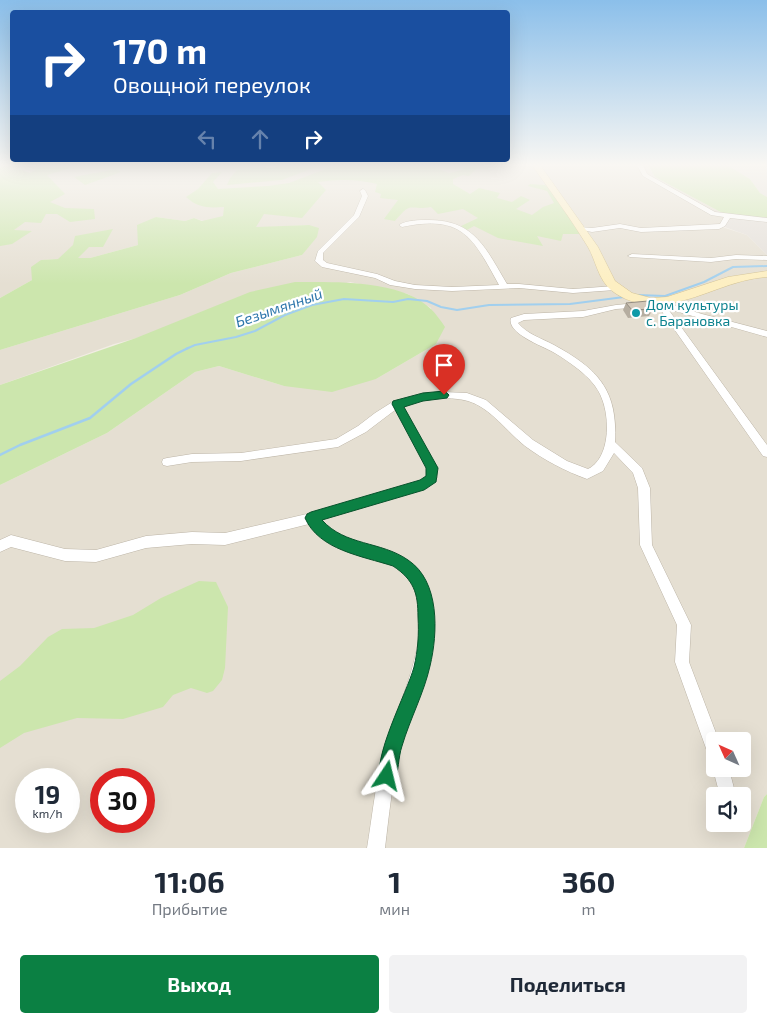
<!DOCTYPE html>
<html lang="ru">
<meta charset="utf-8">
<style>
:root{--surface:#fff;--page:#f2f2f3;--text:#1f2937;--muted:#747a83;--accent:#0b8043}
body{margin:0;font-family:"Exo 2",sans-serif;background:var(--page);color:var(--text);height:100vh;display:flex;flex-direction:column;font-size:19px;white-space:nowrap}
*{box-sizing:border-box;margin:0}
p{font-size:16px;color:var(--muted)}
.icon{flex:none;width:28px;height:28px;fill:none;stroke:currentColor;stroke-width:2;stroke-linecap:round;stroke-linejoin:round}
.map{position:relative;height:848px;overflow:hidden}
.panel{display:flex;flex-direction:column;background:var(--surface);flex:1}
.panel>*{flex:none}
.banner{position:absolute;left:10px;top:10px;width:500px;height:152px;border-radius:5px;box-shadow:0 5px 20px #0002;background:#1a4fa0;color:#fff;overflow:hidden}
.needle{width:32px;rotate:315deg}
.tools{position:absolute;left:706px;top:732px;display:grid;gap:10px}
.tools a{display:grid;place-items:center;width:45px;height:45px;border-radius:5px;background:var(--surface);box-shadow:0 5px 20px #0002;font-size:25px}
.speed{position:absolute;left:15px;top:768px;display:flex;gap:10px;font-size:25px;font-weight:700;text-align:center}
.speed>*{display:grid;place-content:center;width:65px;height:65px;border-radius:50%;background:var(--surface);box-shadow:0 5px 20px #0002;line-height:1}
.speed small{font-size:12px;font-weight:400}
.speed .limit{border:8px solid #d22;background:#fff;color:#111}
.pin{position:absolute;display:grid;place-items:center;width:42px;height:42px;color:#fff;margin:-51px -21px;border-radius:50% 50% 50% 0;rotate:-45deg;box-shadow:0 0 5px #0007}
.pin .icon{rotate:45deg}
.me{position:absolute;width:55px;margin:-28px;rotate:10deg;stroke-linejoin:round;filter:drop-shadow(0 0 4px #0008)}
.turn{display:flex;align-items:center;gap:18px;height:105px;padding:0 20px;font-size:22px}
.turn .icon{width:65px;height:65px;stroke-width:2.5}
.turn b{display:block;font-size:35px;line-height:42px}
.lanes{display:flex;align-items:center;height:48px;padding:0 20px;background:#0003;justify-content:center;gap:25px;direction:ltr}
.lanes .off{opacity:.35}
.eta{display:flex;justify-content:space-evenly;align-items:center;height:85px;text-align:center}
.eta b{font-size:30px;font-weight:700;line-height:35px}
.button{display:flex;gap:10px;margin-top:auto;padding:10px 20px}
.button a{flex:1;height:58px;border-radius:5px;background:var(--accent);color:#fff;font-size:20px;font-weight:700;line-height:58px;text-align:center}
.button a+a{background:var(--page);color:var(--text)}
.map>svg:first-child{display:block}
.residential{fill:#e5dfd2;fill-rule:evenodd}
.industrial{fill:#e4dfd9}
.green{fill:#cce6ad}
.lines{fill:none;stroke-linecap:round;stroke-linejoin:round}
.stream-far1{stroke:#a1cfee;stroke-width:2}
.stream{stroke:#a1cfee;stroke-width:2.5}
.street-casing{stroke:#bdb5a7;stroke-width:1}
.secondary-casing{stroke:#d4c396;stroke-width:1}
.street{fill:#fff;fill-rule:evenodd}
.secondary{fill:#fdefc2;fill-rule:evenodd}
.wall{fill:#b5ada0}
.building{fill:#d3c9ba;stroke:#948d82}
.route{fill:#0b8043;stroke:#07532c}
.culture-dot{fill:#0f9aa8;stroke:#fff;stroke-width:2}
.labels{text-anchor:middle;stroke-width:4.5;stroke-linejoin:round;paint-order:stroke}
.culture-label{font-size:14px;fill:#0d838f;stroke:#fff;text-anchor:start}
.water-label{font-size:15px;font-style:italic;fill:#3078ac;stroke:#fff}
</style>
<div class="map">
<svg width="767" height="848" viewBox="0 0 767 848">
<rect width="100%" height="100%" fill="#f2ede4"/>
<path class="residential" d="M0,165h648l7,12 73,39 -6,11 25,8 20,20v539l-3,3 -20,51h-744v-363l107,-52 88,-61 24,-6 65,20 92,-7 60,-35 -5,-36 -23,-14 -58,-12 -236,62 -114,41v-35l180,-55 51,-22 71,-18 7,-30 -80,4 -35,-11 -9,3 -29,-4 -18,28 -48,13 -49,2 -9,20 -32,18zM715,741h27v28h-27zM26,779h43v42h-43zM101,779h43v42h-43zM715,796h27v28h-27z"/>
<path class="industrial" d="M727,165h40v32l-7,-4 -10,-14z
M728,216l39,2v37l-20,-20 -25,-9z"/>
<path class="green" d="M0,165h11l-2,5h13l8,3 12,-7 12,2 8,-3h18l-33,10 18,19 -15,8 15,6 29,1 1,10 -25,3 -13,-8h-11l-5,9 -16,-1 -11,8 18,1 -20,13 -12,2z
M285,165h36l-39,15 -55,5 3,-7 7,-8z
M336,165h92l21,8 13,-3 5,-5h13l-11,11 -6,-1 -10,4v5l17,10 9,-6 21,5 -3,5 15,4 9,-6 9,4 -14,9 16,6 11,-8 11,-4 -7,-12 -19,-5 2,-2 15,1 6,5 30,44h-18l-2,7 -24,-5 6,10 -45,-8 -24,-12 -7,4 -6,-4 17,-8 -15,-9 -25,5 -7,-7c-24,4 -18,-7 -36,14l-11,-2 14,-19 -18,-2 1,-4 -6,-2 2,-8c-20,-5 -38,-5 -59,-2l8,8 -24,28 -38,-4 -8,13 53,-2 10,3 -2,9 -15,18 -71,18 -51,22 -180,55v-52l32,-18 -1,-13 10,-7 17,-1 15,-14 2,-9 38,-7 -10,18h-14l-11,11h12l48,-13 -1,-20 19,-8 29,4 9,-3 8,3 21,-5 1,-9c-16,1 -26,1 -38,-10l12,-8 14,-16 10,-1 -9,10 5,7 50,-3 21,-3z
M648,165h79l23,14 10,14 7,4v21l-39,-2 -73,-39z
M116,169l5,3 -36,13 -11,-8z
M295,282c38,0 106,-3 136,27 5,5 10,12 14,18l-9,17 -60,35 -44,13 -48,-6 -65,-20 -24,6 -88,61 -107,52v-100l136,-47 114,-46z
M199,581l17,1 12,25 -3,61 -3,12 -9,11 -6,2 -16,-5 -18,7 -10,12 -40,12 -46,-1 -53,15 -24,15v-67l20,-15 28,-29 14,-8 32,-1 39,-13 28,-17z
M767,794v54h-23l20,-51z"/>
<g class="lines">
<path class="stream-far1" d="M637,295l28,1 39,-14 29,-15 34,-1
M186,349l9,-4 41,-8 19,-6 30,-16 27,-10 32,-6 49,3 15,-3 19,2 14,6 16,3 32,-5 81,-1 54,-7"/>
<path class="stream" d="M0,455l20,-10 70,-27 41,-34 45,-30 12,-6"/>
<g class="street-casing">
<path id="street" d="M637,165h6l4,9 68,38 52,6v4l-37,-4 -5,8 -6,3 -78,3 -21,-4 -28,4 -14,-3v-2l14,1 28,-4 21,4 79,-4 4,-7 -13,-2 -68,-39z
M363,189l2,1 3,6 -9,21 -36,36v7l4,3 50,11 18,7 20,4 37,2 47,-2c-26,-47 -36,-71 -97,-58l-3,-2c8,-5 20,-5 30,-5 46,0 57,29 78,64h12l54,5 42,-3 4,2 -4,2 -42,3 -54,-5 -67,3 -37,-2 -25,-4 -15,-7 -53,-11 -7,-6 3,-10 36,-36 8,-19 -2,-5z
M632,254l79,4 25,-3 31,1v4l-31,-1 -25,3 -81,-5 -2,-1z
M659,301l43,13 65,17v6l-99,-28 99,136v12l-4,-1 -105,-150 -42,3 -33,8 -59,3 -6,3c9,11 23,15 36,22 44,24 64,45 61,97l27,26 8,20 2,57 39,80 -2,37 30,79h-4v18l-6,-2 -2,-6 -32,-89 2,-37 -37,-80 -2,-57 -5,-15 -19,-20 -11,18 -16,8c-22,-8 -43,-19 -62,-33 -18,-14 -34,-38 -57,-45 -21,-6 -45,-1 -65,5l34,62v10l-9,10 -107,32c6,7 12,14 20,17 23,11 51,8 70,27 51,46 2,135 -11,187 -8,32 -11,64 -15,97h-18c5,-30 8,-60 15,-90 12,-49 64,-140 22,-184 -19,-20 -50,-17 -73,-29 -9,-5 -15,-14 -22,-21l-84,21 -33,-1 -46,4 -50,14 -31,-1 -54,-14 -11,5v-12l11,-5 54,14 31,1 50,-14 46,-4 33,1 86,-20 110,-32 6,-5v-8l-32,-58 -29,22 -28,15 -97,14 -49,1 -25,4 -4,-1 -1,-3 1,-3 4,-1 25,-4 49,-1 95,-14 22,-13 17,-13 19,-12 29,-8 20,-1 24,1 19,7 47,40 34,21 21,8c22,-11 22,-50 14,-70 -4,-12 -14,-22 -24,-30 -8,-6 -16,-12 -25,-17 -11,-6 -47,-19 -42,-34l13,-4 59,-3 33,-6z
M715,764v5h14l7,27h-16l-7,-27z"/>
</g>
<g class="secondary-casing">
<path id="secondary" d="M191,165h13l-4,2z
M260,165h21c-5,4 -16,4 -21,0z
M532,165h8l58,82 17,34 17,12 19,5 16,-1 61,-20 39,-6v6c-34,2 -62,20 -95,26 -21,4 -44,1 -61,-13 -13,-11 -15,-29 -23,-43 -17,-28 -37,-55 -56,-82z"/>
</g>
<use href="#street" class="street"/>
<use href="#secondary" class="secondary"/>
</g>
<path class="wall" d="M626,303l27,6 -4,7 -21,2 -5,-8z"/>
<path class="building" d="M648,301l5,8 -21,1 -6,-7z"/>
<linearGradient id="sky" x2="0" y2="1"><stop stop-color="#8bbfea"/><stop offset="0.58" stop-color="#f9f7f3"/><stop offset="1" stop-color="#f9f7f3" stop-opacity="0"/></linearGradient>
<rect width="767" height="284" fill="url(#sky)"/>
<path class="route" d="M444,391l3,2 2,2 -2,3 -24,3 -19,6 34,61 -2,14 -12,8 -102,30c23,26 59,21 86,40 32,21 30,73 22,106 -6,27 -20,53 -28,80 -4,12 -3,25 -8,37l-7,3 -6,-3c-10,-24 26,-90 33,-116 4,-17 5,-33 4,-50 0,-24 -4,-37 -25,-51 -31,-10 -74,-16 -88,-48l2,-4 4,-2 109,-32 6,-4v-8l-34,-64 1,-3 30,-8z"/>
<circle class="culture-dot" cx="636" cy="313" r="5"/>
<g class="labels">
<g class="culture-label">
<text x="646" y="310">Дом культуры<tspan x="646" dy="16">с. Барановка</tspan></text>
</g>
<g class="water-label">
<text transform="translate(279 308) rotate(-19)" y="5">Безымянный</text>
</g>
</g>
</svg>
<div class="tools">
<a><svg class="needle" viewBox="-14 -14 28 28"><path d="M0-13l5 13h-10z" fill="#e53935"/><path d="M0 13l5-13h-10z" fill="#747a83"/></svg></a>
<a><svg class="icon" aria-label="sound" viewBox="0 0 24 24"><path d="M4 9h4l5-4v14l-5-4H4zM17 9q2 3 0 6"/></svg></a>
</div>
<div class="speed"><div>19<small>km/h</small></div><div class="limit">30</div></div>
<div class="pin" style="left:444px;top:395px;background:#d93025"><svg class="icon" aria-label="arrive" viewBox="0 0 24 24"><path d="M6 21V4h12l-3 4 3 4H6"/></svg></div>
<svg class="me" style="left:387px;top:776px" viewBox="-20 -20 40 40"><path d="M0-17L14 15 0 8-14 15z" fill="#0b8043" stroke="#fff" stroke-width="4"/></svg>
<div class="banner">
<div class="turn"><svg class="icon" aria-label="right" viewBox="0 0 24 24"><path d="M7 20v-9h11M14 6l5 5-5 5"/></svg><div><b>170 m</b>Овощной переулок</div></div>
<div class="lanes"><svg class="icon off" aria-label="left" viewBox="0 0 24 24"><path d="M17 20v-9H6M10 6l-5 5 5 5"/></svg><svg class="icon off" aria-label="ahead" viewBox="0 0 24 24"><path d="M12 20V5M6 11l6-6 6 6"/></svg><svg class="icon" aria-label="right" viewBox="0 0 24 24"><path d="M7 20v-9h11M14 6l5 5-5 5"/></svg></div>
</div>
</div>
<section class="panel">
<div class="eta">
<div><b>11:06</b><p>Прибытие</p></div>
<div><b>1</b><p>мин</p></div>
<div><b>360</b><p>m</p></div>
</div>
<div class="button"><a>Выход</a><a>Поделиться</a></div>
</section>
